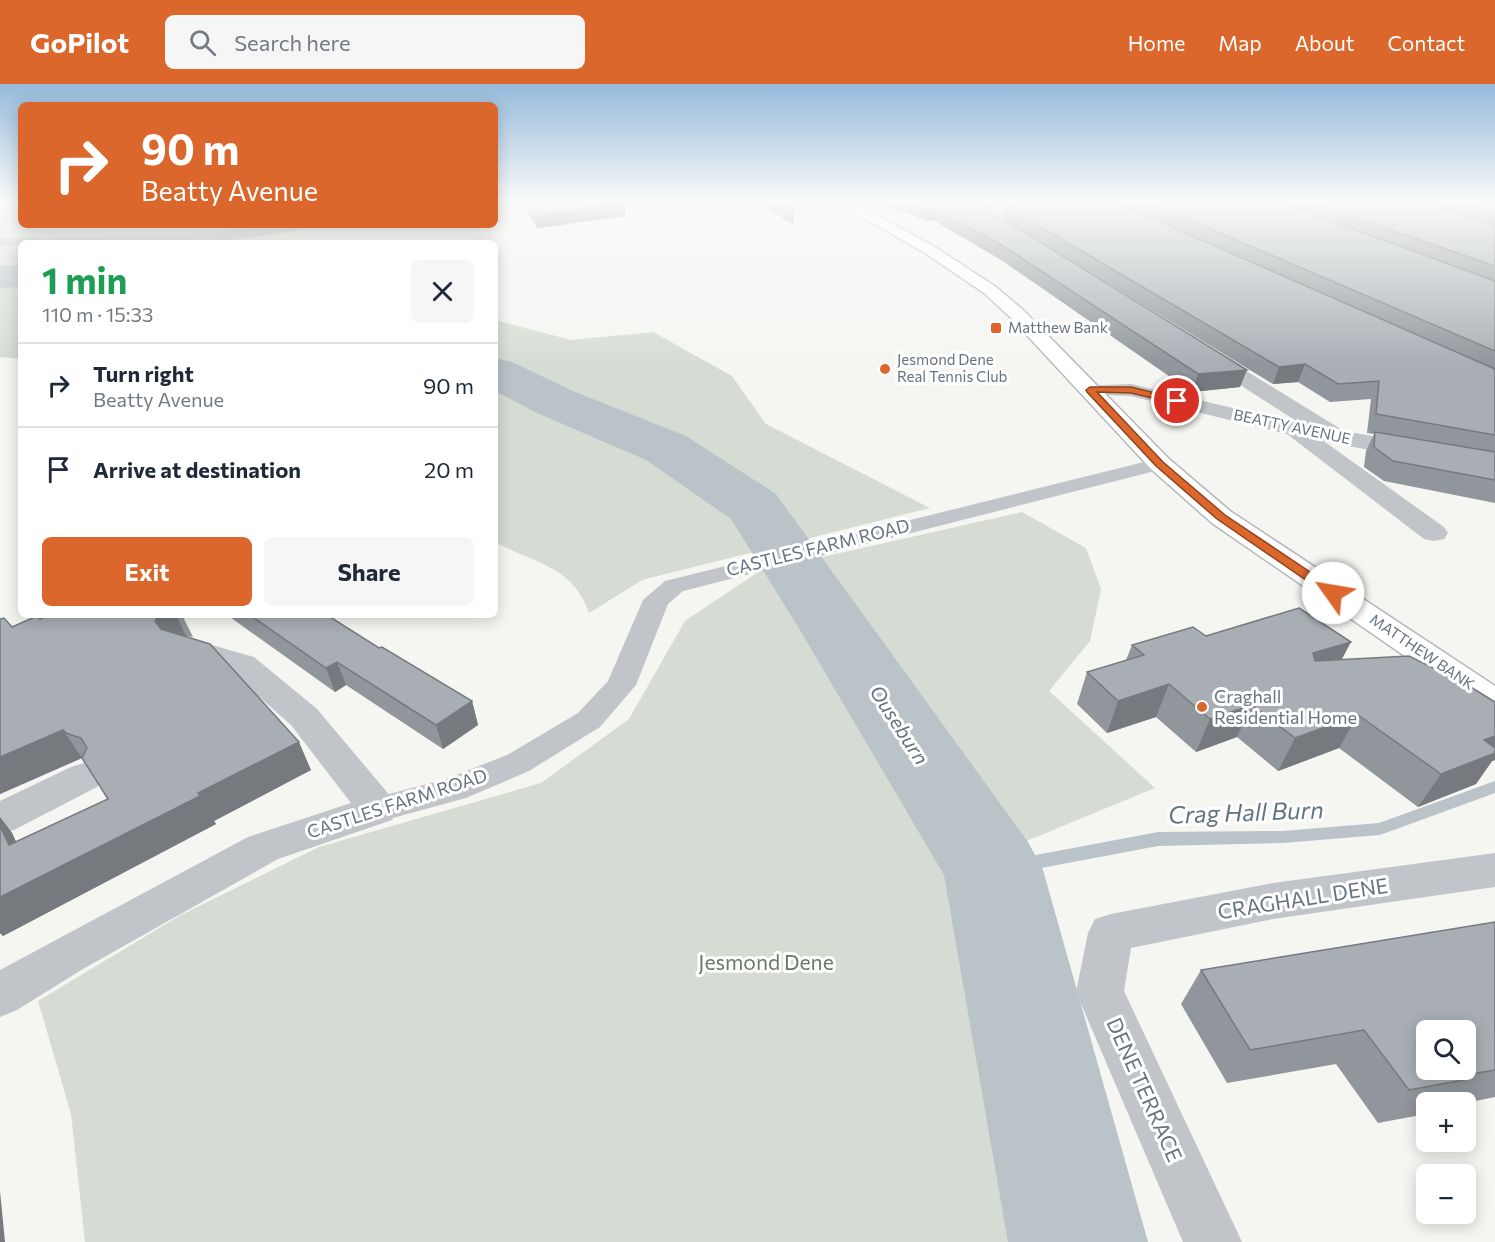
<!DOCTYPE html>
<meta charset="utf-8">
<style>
:root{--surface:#fff;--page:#f6f6f7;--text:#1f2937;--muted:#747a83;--line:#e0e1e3;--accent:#db672d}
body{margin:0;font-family:Commissioner,sans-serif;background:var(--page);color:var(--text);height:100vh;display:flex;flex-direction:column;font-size:22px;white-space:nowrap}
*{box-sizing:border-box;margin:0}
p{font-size:20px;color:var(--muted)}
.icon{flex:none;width:33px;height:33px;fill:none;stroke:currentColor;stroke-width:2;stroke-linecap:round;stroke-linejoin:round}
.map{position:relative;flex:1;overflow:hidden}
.side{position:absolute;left:18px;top:156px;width:480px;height:378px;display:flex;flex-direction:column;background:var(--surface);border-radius:9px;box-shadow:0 3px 15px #0003}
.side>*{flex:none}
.guide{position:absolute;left:18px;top:18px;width:480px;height:126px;border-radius:9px;box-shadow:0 3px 15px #0003;background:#db672d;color:#fff;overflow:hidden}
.controls{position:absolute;left:1416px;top:936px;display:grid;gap:12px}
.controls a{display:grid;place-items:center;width:60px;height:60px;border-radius:9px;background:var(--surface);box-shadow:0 3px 15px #0003;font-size:30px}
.pin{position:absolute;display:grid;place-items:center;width:51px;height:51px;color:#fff;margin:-26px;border:3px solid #fff;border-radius:50%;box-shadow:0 2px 6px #0007}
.me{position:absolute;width:66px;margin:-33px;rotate:302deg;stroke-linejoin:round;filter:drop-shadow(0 0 4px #0008)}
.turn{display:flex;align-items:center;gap:21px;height:126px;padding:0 24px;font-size:27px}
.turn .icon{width:78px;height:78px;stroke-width:2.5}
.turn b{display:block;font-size:42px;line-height:51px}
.round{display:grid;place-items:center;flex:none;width:63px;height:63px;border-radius:9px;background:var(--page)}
.summary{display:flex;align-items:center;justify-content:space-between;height:102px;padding:0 24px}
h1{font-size:36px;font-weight:700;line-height:45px;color:#1e9e55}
.button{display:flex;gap:12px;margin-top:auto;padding:12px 24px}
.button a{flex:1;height:69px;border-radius:9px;background:var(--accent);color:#fff;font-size:24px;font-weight:700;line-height:69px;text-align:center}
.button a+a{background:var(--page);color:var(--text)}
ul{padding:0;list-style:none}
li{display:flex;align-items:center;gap:18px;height:84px;padding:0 24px;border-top:2px solid var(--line)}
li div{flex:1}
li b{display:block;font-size:22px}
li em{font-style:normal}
header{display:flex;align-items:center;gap:36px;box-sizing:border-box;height:84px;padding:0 30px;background:var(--accent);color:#fff}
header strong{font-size:28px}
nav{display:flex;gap:33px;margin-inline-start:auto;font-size:21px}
.search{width:420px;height:54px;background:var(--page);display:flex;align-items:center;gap:15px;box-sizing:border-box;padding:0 21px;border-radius:9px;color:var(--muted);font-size:22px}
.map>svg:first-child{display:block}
.green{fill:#d6dcd4}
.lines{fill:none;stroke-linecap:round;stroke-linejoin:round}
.stream{fill:#b9c3c8;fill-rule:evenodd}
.river{fill:#b9c3c8;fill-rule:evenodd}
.primary-casing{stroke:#b4b8bc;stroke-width:3}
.pedestrian{fill:#c1c4c8;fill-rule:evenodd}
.minor{fill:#c1c4c8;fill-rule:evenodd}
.primary{fill:#fff;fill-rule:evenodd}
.wall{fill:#90969b}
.shaded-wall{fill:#767a7e}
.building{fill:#a8aeb4;stroke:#767a7e;stroke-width:1.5;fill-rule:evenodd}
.route{fill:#db672d;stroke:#8e431d;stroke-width:1.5}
.poi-dot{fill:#db672d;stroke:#fff;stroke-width:2}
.labels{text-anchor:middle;stroke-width:6;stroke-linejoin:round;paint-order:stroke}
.far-poi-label{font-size:15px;fill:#667382;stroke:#fff;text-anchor:start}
.far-street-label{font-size:15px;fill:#667382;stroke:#fff}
.street-label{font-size:18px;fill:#667382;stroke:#fff}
.poi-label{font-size:18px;fill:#667382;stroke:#fff;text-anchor:start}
.water-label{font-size:20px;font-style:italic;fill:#62747f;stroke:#fff}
.near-street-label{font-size:21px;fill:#667382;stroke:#fff}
.near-park-label{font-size:21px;fill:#677a65;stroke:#fff}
.near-water-label{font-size:24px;font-style:italic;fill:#62747f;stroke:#fff}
</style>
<header>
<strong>GoPilot</strong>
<div class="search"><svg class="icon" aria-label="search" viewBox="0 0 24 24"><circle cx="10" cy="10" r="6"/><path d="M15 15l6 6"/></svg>Search here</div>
<nav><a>Home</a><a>Map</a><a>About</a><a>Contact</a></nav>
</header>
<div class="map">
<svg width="1495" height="1158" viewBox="0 0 1495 1158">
<rect width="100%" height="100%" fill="#f5f6f2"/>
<path class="green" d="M21,119v22h269l-91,11 -199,4v-30z
M0,161h21v114l-21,-2z
M495,236l76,20 82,-8 79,44 34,48 164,84 -288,72 -53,33c-17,-48 -54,-49 -94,-71z
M1022,428l64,36 15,41 -11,52 -41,50 106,97 -131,54 92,400h-1031l-14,-128 -33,-113 143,-86 138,-68 222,-64 88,-64 56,-98 75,-50z"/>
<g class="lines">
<path class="stream" d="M1495,697v12l-115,42 -97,8 -125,3 -165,31 -6,-2 -3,-5 3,-5 6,-2 165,-31 125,-1 96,-8z"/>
<path class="river" d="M21,181v22l-21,1v-22z
M495,274l17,4 61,29 113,45 90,58 252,348 15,28 105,372h-140l-64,-367 -144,-245 -69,-111 -85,-59 -109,-47 -42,-22z"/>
<g class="primary-casing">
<path id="primary" d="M838,119h16l81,44 61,40 27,23 146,149 61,52 265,175v28l-12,-4 -271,-187 -61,-54 -140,-151 -27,-25 -59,-40z"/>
</g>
<path class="pedestrian" d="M1160,374l7,2 3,4 -3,4 -484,123 -15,13 -32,81 -36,42 -71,44 -63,27 -88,24 -12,-4 -5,-9 5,-9 80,-21 61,-24 71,-42 30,-32 35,-81 22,-19z"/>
<path class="minor" d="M1048,121l6,4 -2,3 -56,5 20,12 2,3 -7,4 -35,-22 6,-4z
M279,141h30c-7,7 -21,7 -31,8 -84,16 -171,10 -257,10v3h-21v-8l190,-3z
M1205,264l7,2 132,81 151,27v14l-170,-30 119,85 4,6 -4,6 -10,2 -10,-2 -137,-105 -156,-38 -48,-2 -3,-4 3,-4 48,-2 170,40 -103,-66 -3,-4 3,-4z
M187,554l67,19 63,52 75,89 6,11 -6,11 -114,39 -195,110 -66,41 -17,7v-47l248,-133 103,-34 -60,-78 -61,-54 -54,-16 -5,-7 5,-7z
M84,679l13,4 6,10 -6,10 -83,43 -14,4v-33l71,-34z
M1495,769v34l-222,32 -142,29 -7,43 118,251h-59l-107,-250 12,-59 7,-14 16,-5 162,-31z"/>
<use href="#primary" class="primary"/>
</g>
<path class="wall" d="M522,119h103v13l-88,12z
M759,119h35v22z
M881,119h163l-60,5 256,179 -48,5 -191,-132 -68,-40 -8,1 -23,-10h-7z
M1119,119h376v300l-111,-22 -20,-14 2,-16 8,-17 -7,-1 4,-34 -41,3 -32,-20 -25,2 -270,-165 2,-13 186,30z
M49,531h133l11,22 -7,-1h-2l127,134 -97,51 2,3 -213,112 -3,-3v-116l12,16 4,9 92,-43 -26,-41 -82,36v-175l12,8 28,-8z
M227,531h100l52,33 93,53 6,24 -35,24 -97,-64 -11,7z
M1206,552l136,23 153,43v58l-3,1 -16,23 -58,23 -79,-59 -61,23 -41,-34 -41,15 -40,-35 -49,16 -30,-29 10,-32 39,-12 6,-15z
M1495,838v175l-29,6 -40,-1v12l-48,9 -42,-59 -109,19 -46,-79 20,-34z"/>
<path class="shaded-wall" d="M625,119v13l-88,12 -1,-13z
M896,119h7l-1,8h-7z
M976,119h68l-62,5z
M935,124l-2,12 -8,1 1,-12z
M1305,280l-7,18 -25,2 6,-17z
M1247,286l-7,17 -48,5 6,-18z
M159,531h17l10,21 -12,4 -5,8 -14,-27z
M1351,558l-17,32 -37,11 16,-32z
M337,578l9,23 -11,7 -9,-24z
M1169,600l-13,33 -49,16 11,-32z
M472,617l6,24 -35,24 -7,-24z
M1252,621l-15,32 -41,15 14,-33z
M1358,631l-19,33 -61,23 17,-33z
M63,646l19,28 -82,36v-37z
M1495,652v24l-3,1 -16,23 -58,23 23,-33 43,-34z
M299,658l12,28 -97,51 2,3 -213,112 -3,-3v-36l198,-104z
M0,733l12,16 19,41 -22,-29 -9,-19z
M0,1107l5,51h-5z"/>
<path class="building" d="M528,119h96l-88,12z
M914,119h63l270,167 -49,4 -195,-128 -68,-38 -9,1z
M1045,119h72l378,166v66l-119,-21 3,-33 -41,3 -33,-20 -26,3 -274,-161z
M1150,119h132l213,78v70z
M1313,119h118l64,22v41z
M1467,119h28v9z
M1375,348l120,20v28l-102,-19 -19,-14z
M1299,524l52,34 -38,11 2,8 94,-5 30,15 4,-1 52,32v34l-11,4 11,8v5l-54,21 -83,-59 -63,23 -43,-33 -42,14 -41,-35 -51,17 -31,-29 57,-17 -12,-10 61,-18 13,9z
M49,531h110l-4,6 6,8 49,15 89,98 -101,51 2,3 -200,101v-71l9,19 99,-46 -26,-41 5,-10 -6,-10 -15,-5 -3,-3 -63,27v-138l4,-1 8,9 25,-11 3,3z
M250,531h77l52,33 3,-1 90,54 -36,24 -99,-63 -11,6z
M1495,838v148l-29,5 3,4 -60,11 -45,-60 -114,20 -49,-80zM1426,946h40v40h-40z"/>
<linearGradient id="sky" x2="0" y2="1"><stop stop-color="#95badb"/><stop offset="0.42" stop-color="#fafbf9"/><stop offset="1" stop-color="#fafbf9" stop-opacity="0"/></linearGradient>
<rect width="1495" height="281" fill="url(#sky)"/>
<path class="route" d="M1090,303h41l49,12v4l-3,1 -46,-11 -34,-1 66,70 62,53 112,75 2,3 -2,3h-8l-112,-77 -61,-53 -69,-74 -1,-2z"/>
<g class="poi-dot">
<rect x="990" y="238" width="12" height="12" rx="3"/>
<circle cx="885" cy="285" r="6"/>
<circle cx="1202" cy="623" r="6"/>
</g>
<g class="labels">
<g class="far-poi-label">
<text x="1008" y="249">Matthew Bank</text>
<text x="897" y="281">Jesmond Dene<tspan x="897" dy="17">Real Tennis Club</tspan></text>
</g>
<g class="far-street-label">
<text transform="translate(1292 343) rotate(12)" y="5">BEATTY AVENUE</text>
<text transform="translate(1422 568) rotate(34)" y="5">MATTHEW BANK</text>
</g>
<g class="street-label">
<text transform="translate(818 464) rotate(-14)" y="6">CASTLES FARM ROAD</text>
<text transform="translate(397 720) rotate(-18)" y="6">CASTLES FARM ROAD</text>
</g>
<g class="poi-label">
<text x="1214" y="619">Craghall<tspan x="1214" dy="21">Residential Home</tspan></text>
</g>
<g class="water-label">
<text transform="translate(899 641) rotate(57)" y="7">Ouseburn</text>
</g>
<g class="near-street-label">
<text transform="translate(1303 815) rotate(-9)" y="7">CRAGHALL DENE</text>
<text transform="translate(1144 1006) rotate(66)" y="7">DENE TERRACE</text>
</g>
<g class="near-park-label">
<text x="766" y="886">Jesmond Dene</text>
</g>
<g class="near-water-label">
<text transform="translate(1246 729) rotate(-2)" y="8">Crag Hall Burn</text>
</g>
</g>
</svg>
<div class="controls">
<a><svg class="icon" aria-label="search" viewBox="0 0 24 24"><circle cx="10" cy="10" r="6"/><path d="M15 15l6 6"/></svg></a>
<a>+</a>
<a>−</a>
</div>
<div class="pin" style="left:1177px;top:317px;background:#d93025"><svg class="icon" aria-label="arrive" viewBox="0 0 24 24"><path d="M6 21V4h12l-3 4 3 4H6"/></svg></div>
<svg class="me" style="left:1333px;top:509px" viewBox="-20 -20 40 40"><circle r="19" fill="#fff"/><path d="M0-13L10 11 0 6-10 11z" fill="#db672d"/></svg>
<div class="guide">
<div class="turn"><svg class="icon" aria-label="right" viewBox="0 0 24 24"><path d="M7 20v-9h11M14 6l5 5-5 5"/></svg><div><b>90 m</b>Beatty Avenue</div></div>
</div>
<section class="side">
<div class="summary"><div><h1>1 min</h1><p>110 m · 15:33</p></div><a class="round"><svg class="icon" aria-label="close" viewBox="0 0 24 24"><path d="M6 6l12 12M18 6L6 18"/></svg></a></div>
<ul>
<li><svg class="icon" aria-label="right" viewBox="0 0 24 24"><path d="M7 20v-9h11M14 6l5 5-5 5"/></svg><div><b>Turn right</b><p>Beatty Avenue</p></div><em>90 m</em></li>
<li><svg class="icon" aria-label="arrive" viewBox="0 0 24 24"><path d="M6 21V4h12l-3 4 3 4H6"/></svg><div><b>Arrive at destination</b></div><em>20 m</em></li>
</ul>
<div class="button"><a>Exit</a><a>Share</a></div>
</section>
</div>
